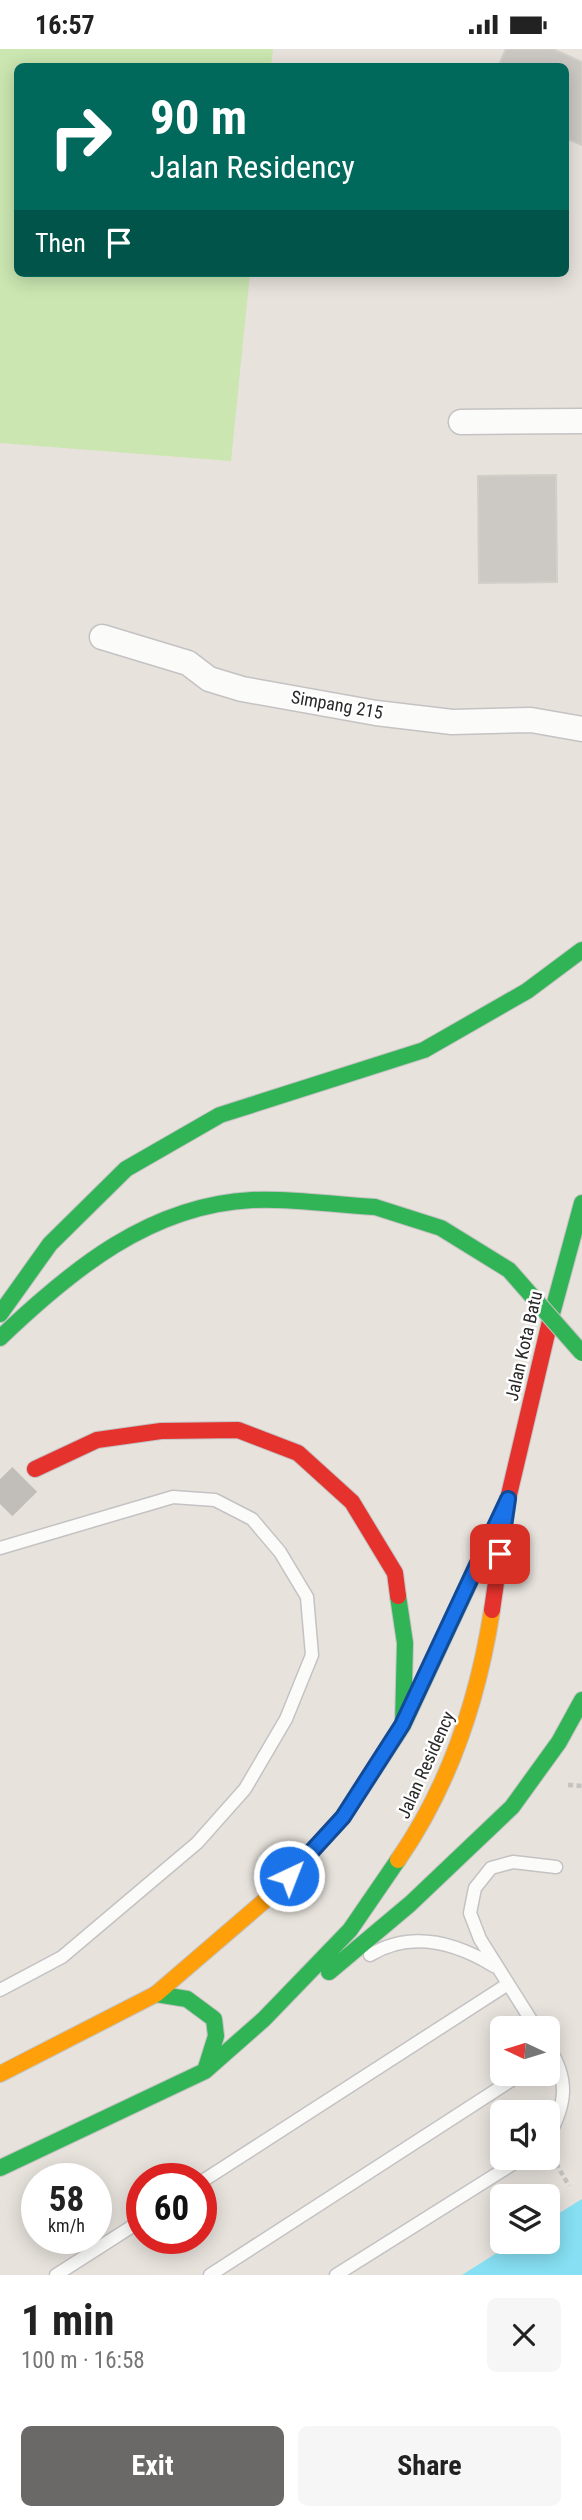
<!DOCTYPE html>
<meta charset="utf-8">
<style>
:root{--surface:#fff;--page:#f6f6f6;--text:#222;--muted:#767676;--accent:#6b6967}
body{margin:0;font-family:"Roboto Condensed",sans-serif;background:var(--page);color:var(--text);height:100vh;display:flex;flex-direction:column;font-size:26px;white-space:nowrap}
*{box-sizing:border-box;margin:0}
p{font-size:23px;color:var(--muted)}
.icon{flex:none;width:38px;height:38px;fill:none;stroke:currentColor;stroke-width:2;stroke-linecap:round;stroke-linejoin:round}
.map{position:relative;height:2226px;overflow:hidden}
.side{display:flex;flex-direction:column;background:var(--surface);flex:1}
.side>*{flex:none}
.guide{position:absolute;left:14px;top:14px;width:555px;height:214px;border-radius:10px;box-shadow:0 4px 18px #0003;background:#00695c;color:#fff;overflow:hidden}
.needle{width:46px;rotate:274deg}
.fabs{position:absolute;left:490px;top:1967px;display:grid;gap:14px}
.fabs a{display:grid;place-items:center;width:70px;height:70px;border-radius:10px;background:var(--surface);box-shadow:0 4px 18px #0003;font-size:35px}
.speed{position:absolute;left:21px;top:2114px;display:flex;gap:14px;font-size:35px;font-weight:700;text-align:center}
.speed>*{display:grid;place-content:center;width:91px;height:91px;border-radius:50%;background:var(--surface);box-shadow:0 4px 18px #0003;line-height:1}
.speed small{font-size:18px;font-weight:400}
.speed .limit{border:10px solid #d22;background:#fff;color:#111}
.pin{position:absolute;display:grid;place-items:center;width:60px;height:60px;color:#fff;margin:-30px;border-radius:14px;box-shadow:0 4px 10px #0006}
.me{position:absolute;width:77px;margin:-38px;rotate:43deg;stroke-linejoin:round;filter:drop-shadow(0 0 5px #0008)}
.turn{display:flex;align-items:center;gap:24px;height:147px;padding:0 21px;font-size:32px}
.turn .icon{width:91px;height:91px;stroke-width:2.5}
.turn b{display:block;font-size:49px;line-height:60px}
.then{display:flex;align-items:center;height:66px;padding:0 21px;background:#0003;gap:14px;font-size:26px}
.round{display:grid;place-items:center;flex:none;width:74px;height:74px;border-radius:10px;background:var(--page)}
.overview{display:flex;align-items:center;justify-content:space-between;height:119px;padding:0 21px}
h1{font-size:42px;font-weight:700;line-height:52px}
.primary-button{display:flex;gap:14px;margin-top:auto;padding:14px 21px}
.primary-button a{flex:1;height:80px;border-radius:10px;background:var(--accent);color:#fff;font-size:28px;font-weight:700;line-height:80px;text-align:center}
.primary-button a+a{background:var(--page);color:var(--text)}
.status{display:flex;justify-content:space-between;align-items:center;height:49px;padding:0 35px;background:var(--surface);direction:ltr}
.status svg{height:19px;fill:currentColor}
.map>svg:first-child{display:block}
.green{fill:#cbe6b1}
.water{fill:#86dff2}
.building{fill:#ccc8c4;stroke:#d2cec8;stroke-width:2}
.lines{fill:none;stroke-linecap:round;stroke-linejoin:round}
.secondary-tunnel{stroke:#c1bdb8;stroke-width:35;stroke-dasharray:35 18;stroke-linecap:butt}
.lane-casing{stroke:#c4c2c3;stroke-width:15}
.street-casing{stroke:#c4c2c3;stroke-width:27}
.fast-casing{stroke:#c4c2c3;stroke-width:18}
.slow-casing{stroke:#c4c2c3;stroke-width:18}
.jam-casing{stroke:#c4c2c3;stroke-width:18}
.path{stroke:#c4c3c2;stroke-width:4.5;stroke-dasharray:5 3.5;stroke-linecap:butt}
.lane{stroke:#fbfbfa;stroke-width:12}
.street{stroke:#fbfbfa;stroke-width:24}
.fast{stroke:#30b455;stroke-width:16}
.slow{stroke:#ff9f0a;stroke-width:16}
.jam{stroke:#e5322d;stroke-width:16}
.fast-bridge-casing{stroke:#c4c2c3;stroke-width:18;stroke-linecap:butt}
.fast-bridge{stroke:#30b455;stroke-width:16}
.route-casing{stroke:#114b97;stroke-width:18}
.route{stroke:#1a73e8;stroke-width:12}
.labels{text-anchor:middle;stroke-width:5;stroke-linejoin:round;paint-order:stroke}
.street-label{font-size:18px;fill:#282828;stroke:#fff}
</style>
<div class="status"><b>16:57</b><svg viewBox="0 0 49 12"><path d="M0 12V9h3v3zM5 12V6h3v6zM10 12V3h3v9zM15 12V0h3v12zM26 1h20v11H26zM47 4h2v5h-2z"/></svg></div>
<div class="map">
<svg width="582" height="2226" viewBox="0 0 582 2226">
<rect width="100%" height="100%" fill="#e7e2dc"/>
<path class="green" d="M0,0h273l-2,17 -253,1v206h232l-19,188 -231,-18z"/>
<path class="water" d="M582,2150v76h-120l52,-33h34v-22z"/>
<path class="building" d="M506,0h47l29,13v83l-17,-7v-71h-67z
M556,426l1,107 -78,1 -1,-107z"/>
<g class="lines">
<path class="secondary-tunnel" d="M0,1455l35,-35"/>
<g class="lane-casing">
<path id="lane" d="M0,1499l173,-51 42,3 37,19 28,33 27,45 5,58 -26,64 -41,70 -48,54 -135,114 -62,33
M370,1906c41,-25 86,-12 124,11
M536,1979l-56,-89 -10,-26 5,-25 16,-20 22,-6 43,5
M548,1997c21,33 19,57 0,91
M201,2133l307,-198
M56,2226l86,-55
M210,2226l311,-201
M336,2226l186,-117"/>
</g>
<g class="street-casing">
<path id="street" d="M461,373l121,-1
M102,588l86,26 21,16 33,10 134,24 76,9 79,-2 51,9"/>
</g>
<g class="fast-casing">
<path id="fast" d="M0,1265l50,-70 76,-75 94,-54 204,-65 103,-59 55,-41
M550,1272l32,-118
M0,1289c71,-68 150,-133 252,-138 41,-2 82,5 123,7
M398,1547l7,47 -2,82
M301,1814l42,-46 60,-92 88,-188
M329,1923l81,-68 102,-97 47,-65 23,-42
M156,1945l31,5 27,20 2,17 -11,35
M0,2119l205,-97 59,-52 86,-89 48,-70"/>
</g>
<g class="slow-casing">
<path id="slow" d="M398,1811c52,-75 80,-160 94,-250
M0,2025l156,-80 114,-98 31,-33"/>
</g>
<g class="jam-casing">
<path id="jam" d="M35,1420l62,-29 64,-9 77,-1 60,23 54,49 43,71 3,23
M492,1561l16,-111 42,-178"/>
</g>
<path class="path" d="M568,1736l14,1
M552,2107l17,30"/>
<use href="#lane" class="lane"/>
<use href="#street" class="street"/>
<use href="#fast" class="fast"/>
<use href="#slow" class="slow"/>
<use href="#jam" class="jam"/>
<g class="fast-bridge-casing">
<path id="fast-bridge" d="M375,1158l66,21 68,42 73,83"/>
</g>
<use href="#fast-bridge" class="fast-bridge"/>
</g>
<g class="lines">
<g class="route-casing">
<path id="route" d="M289,1827l54,-59 59,-92 106,-226 -8,55"/>
</g>
<use href="#route" class="route"/>
</g>
<g class="labels">
<g class="street-label">
<text transform="translate(337 656) rotate(10)" y="6">Simpang 215</text>
<text transform="translate(524 1297) rotate(-77)" y="6">Jalan Kota Batu</text>
<text transform="translate(426 1716) rotate(-66)" y="6">Jalan Residency</text>
</g>
</g>
</svg>
<div class="fabs">
<a><svg class="needle" viewBox="-14 -14 28 28"><path d="M0-13l5 13h-10z" fill="#e53935"/><path d="M0 13l5-13h-10z" fill="#767676"/></svg></a>
<a><svg class="icon" aria-label="sound" viewBox="0 0 24 24"><path d="M4 9h4l5-4v14l-5-4H4zM17 9q2 3 0 6"/></svg></a>
<a><svg class="icon" aria-label="layers" viewBox="0 0 24 24"><path d="M12 4l9 5-9 5-9-5zM3 14l9 5 9-5"/></svg></a>
</div>
<div class="speed"><div>58<small>km/h</small></div><div class="limit">60</div></div>
<div class="pin" style="left:500px;top:1505px;background:#d93025"><svg class="icon" aria-label="arrive" viewBox="0 0 24 24"><path d="M6 21V4h12l-3 4 3 4H6"/></svg></div>
<svg class="me" style="left:289px;top:1827px" viewBox="-20 -20 40 40"><circle r="17" fill="#1a73e8" stroke="#fff" stroke-width="3"/><path d="M0-11L8 9 0 5-8 9z" fill="#fff"/></svg>
<div class="guide">
<div class="turn"><svg class="icon" aria-label="right" viewBox="0 0 24 24"><path d="M7 20v-9h11M14 6l5 5-5 5"/></svg><div><b>90 m</b>Jalan Residency</div></div>
<div class="then">Then<svg class="icon" aria-label="arrive" viewBox="0 0 24 24"><path d="M6 21V4h12l-3 4 3 4H6"/></svg></div>
</div>
</div>
<section class="side">
<div class="overview"><div><h1>1 min</h1><p>100 m · 16:58</p></div><a class="round"><svg class="icon" aria-label="close" viewBox="0 0 24 24"><path d="M6 6l12 12M18 6L6 18"/></svg></a></div>
<div class="primary-button"><a>Exit</a><a>Share</a></div>
</section>
